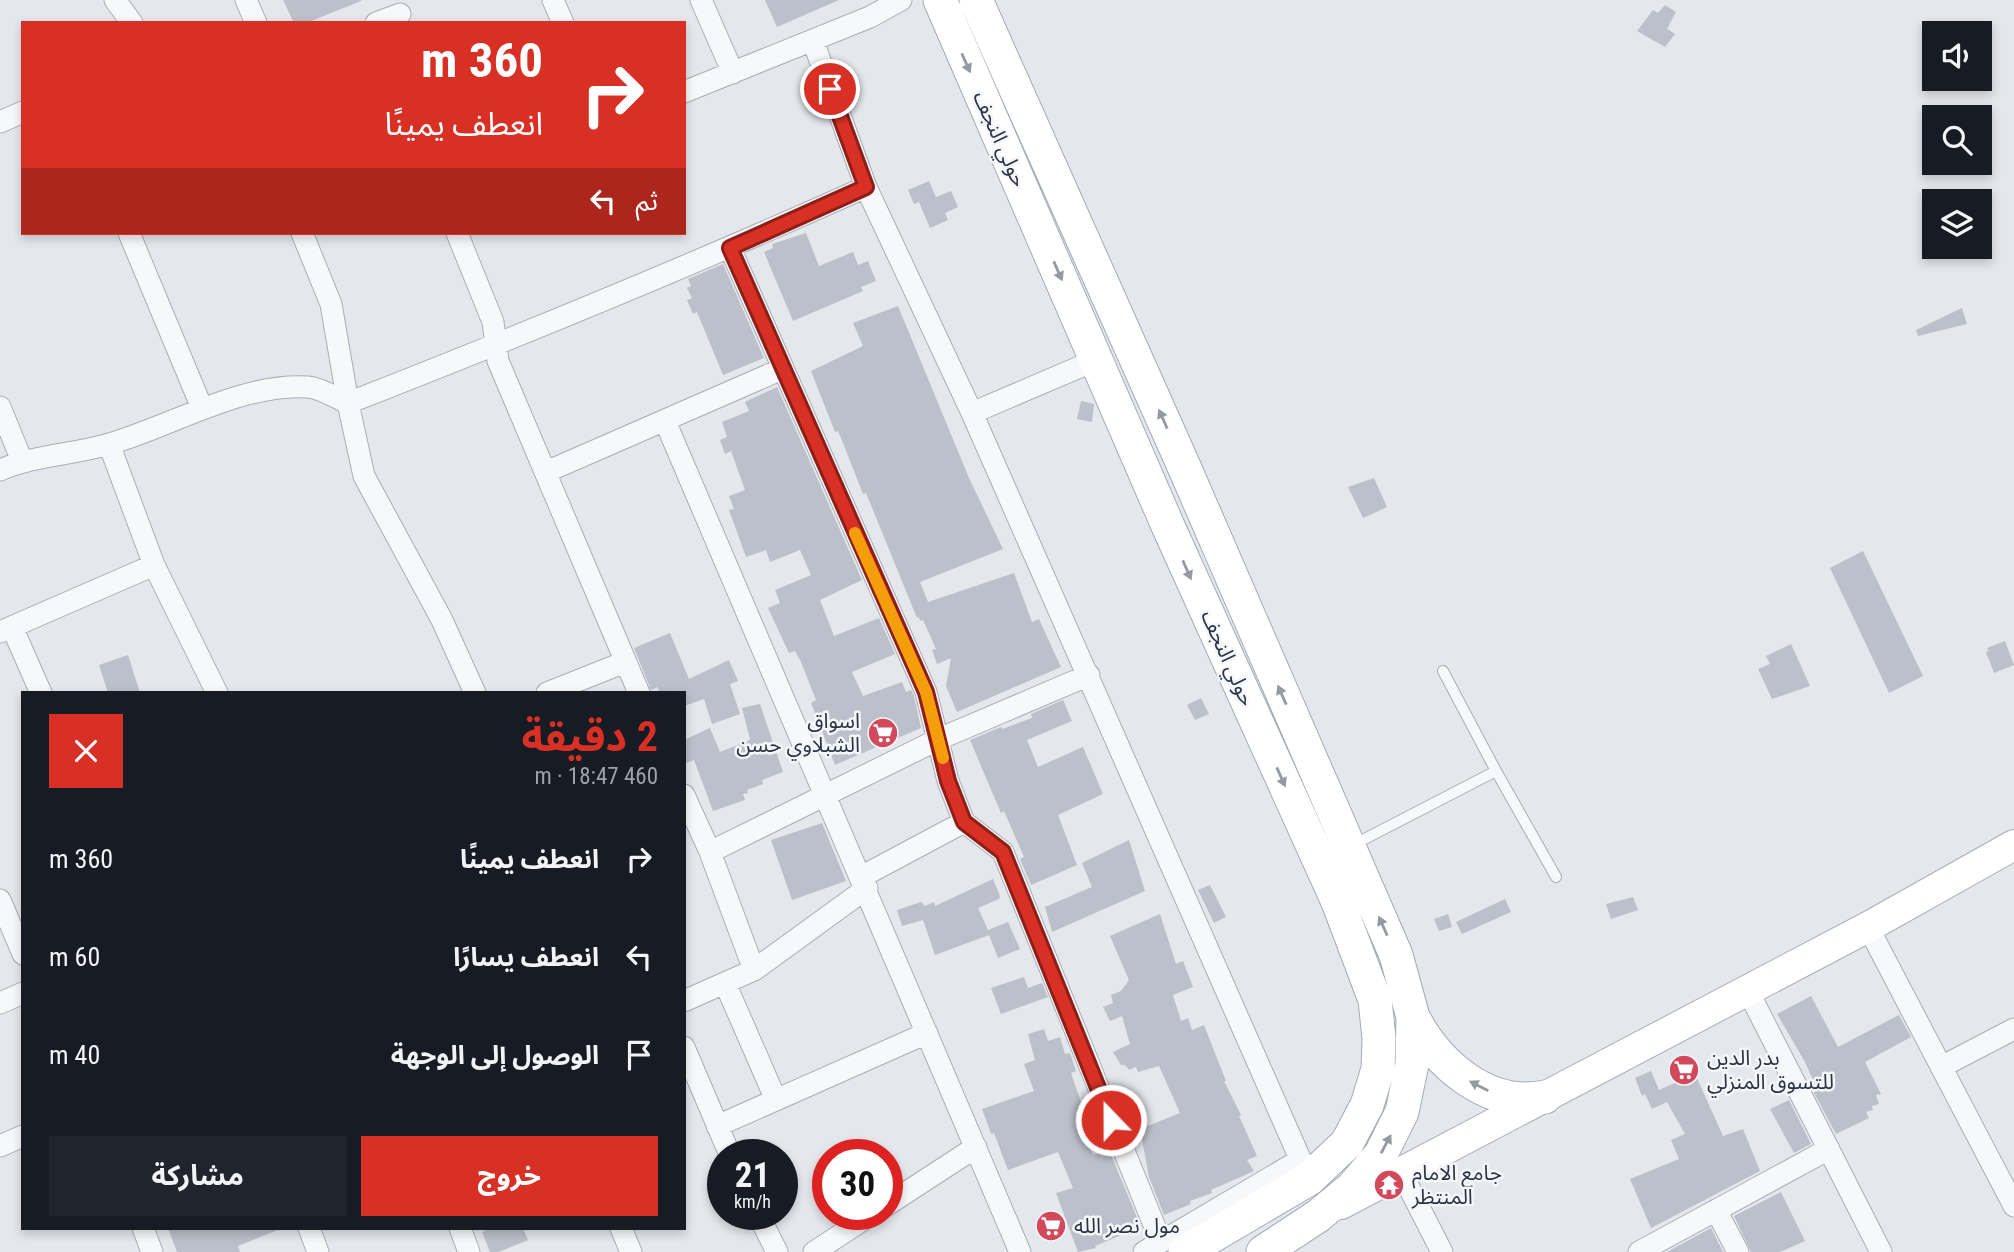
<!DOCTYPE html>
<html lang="ar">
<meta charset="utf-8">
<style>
:root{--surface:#171b24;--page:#20242c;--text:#f1f3f6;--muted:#9ea1a6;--accent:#d93025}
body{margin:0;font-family:"Roboto Condensed","Noto Sans Arabic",sans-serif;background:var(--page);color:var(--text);direction:rtl;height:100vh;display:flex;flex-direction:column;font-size:26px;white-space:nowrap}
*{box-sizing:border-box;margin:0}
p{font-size:23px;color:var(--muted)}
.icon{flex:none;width:38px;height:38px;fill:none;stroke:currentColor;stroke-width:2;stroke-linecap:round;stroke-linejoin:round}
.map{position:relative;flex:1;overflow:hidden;direction:ltr}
.details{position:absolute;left:21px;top:691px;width:665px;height:539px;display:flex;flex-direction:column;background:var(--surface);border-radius:0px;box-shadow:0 4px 10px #0003;direction:rtl}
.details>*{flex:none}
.guide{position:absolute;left:21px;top:21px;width:665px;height:214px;border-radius:0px;box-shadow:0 4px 10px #0003;direction:rtl;background:#d93025;color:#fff;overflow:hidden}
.tools{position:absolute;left:1922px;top:21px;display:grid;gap:14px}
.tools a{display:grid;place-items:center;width:70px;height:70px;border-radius:0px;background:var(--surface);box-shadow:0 4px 10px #0003;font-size:35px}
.speed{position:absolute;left:707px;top:1139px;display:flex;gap:14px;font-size:35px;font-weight:700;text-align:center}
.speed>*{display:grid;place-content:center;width:91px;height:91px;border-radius:50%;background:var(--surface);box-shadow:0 4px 10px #0003;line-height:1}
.speed small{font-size:18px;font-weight:400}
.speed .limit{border:10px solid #d22;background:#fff;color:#111}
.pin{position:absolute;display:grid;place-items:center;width:60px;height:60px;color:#fff;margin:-30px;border:4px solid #fff;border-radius:50%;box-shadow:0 2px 7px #0007}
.me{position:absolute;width:77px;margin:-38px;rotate:338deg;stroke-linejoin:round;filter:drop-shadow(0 0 5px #0008)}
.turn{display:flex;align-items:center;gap:24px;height:147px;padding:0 28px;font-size:32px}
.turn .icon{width:91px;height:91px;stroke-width:2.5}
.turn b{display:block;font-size:49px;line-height:60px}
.then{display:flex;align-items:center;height:66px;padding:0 28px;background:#0003;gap:14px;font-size:26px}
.round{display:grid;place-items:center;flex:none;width:74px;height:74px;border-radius:0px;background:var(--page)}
.headline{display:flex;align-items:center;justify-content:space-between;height:119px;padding:0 28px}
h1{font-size:42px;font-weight:700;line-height:52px;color:var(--accent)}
.cta{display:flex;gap:14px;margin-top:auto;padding:14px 28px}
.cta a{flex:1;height:80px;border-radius:0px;background:var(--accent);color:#fff;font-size:28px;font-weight:700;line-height:80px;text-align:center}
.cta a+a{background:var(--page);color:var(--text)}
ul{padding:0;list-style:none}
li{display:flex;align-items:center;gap:21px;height:98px;padding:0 28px}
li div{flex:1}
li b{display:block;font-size:26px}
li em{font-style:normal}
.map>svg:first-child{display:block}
.building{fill:#bbc0ca}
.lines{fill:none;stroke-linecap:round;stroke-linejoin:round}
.lane-casing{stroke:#a9aeb7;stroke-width:12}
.street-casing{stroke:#a9aeb7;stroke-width:23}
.secondary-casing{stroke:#a9aeb7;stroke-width:32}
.primary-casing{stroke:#a3abb8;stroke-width:35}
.lane{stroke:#f7f8fa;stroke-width:10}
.street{stroke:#f7f8fa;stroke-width:21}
.secondary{stroke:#fff;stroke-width:30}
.primary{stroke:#fff;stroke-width:33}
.oneway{fill:#959aa2}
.route-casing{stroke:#8d1f18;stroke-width:18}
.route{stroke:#d93025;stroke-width:12}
.slow{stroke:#f59e0b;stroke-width:12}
.labels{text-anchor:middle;stroke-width:5;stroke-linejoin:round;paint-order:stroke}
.street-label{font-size:21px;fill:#2b3445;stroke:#f4f6f9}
.poi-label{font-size:21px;fill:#2b3445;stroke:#f4f6f9;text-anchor:start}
</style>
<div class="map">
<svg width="2014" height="1252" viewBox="0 0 2014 1252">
<rect width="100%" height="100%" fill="#e4e7ec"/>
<path class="building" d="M283,0h78v1l-55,22h-12z
M765,0h74l-62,27z
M1665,5l11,7 -9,17 8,5 -10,13 -28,-16 16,-21 5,3z
M929,181l7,16 15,-6 7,16 -13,6 3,7 -18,8 -11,-26 -5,2 -6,-14z
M806,233l13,33 34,-14 5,13 10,-4 8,20 -15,6 2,4 -70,30 -29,-69 9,-4 -1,-4z
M723,264l41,94 -41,17 -26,-63 -4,2 -6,-14 5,-2 -5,-10 4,-2 -3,-7z
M898,306l71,172 34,71 -83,33 8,20 86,-29 18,49 7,-3 22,48 -104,45 -11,-26 5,-28 -14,6 -5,-14 4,-1 -13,-29 -3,1 -1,-4 -2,1 -51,-125 -3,1 -20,-51 -5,-12 -3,1 -24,-61 52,-25 -10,-23z
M1962,308l5,16 -49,12 -2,-6z
M777,387l85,193 -42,20 14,36 45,-18 16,36 -43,18 11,24 39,-14 4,10 5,-2 3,6 7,32 -86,37 -24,-62 5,-3 -15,-38 -6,-11 -6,2 -21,-45 12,-5 -5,-13 36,-15 -11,-25 -30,12 -4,-12 -20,7 -17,-47 5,-1 -5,-13 16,-6 -14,-39 -6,3 -5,-14 7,-3 -5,-15 27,-11 -4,-9z
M1081,401l13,3 -2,18 -15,-3z
M1374,478l13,29 -24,11 -15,-31z
M1863,551l60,125 -34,17 -59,-125z
M670,633l19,46 40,-19 9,21 -8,3 10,30 -28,10 -8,-25 -20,7v-13h-25l-1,-6 -7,3 -17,-42z
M2005,641l9,24 -20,8 -8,-21 3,-1 -2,-3z
M1791,644l19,42 -38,13 -14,-30 12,-5 -4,-8z
M128,655l12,38h-32l-9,-28z
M1201,698l8,16 -14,6 -8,-15z
M1063,700l9,21 -45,19 11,27 45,-20 20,47 -45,21 19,50 -46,20 -11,-26 4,-2 -20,-46 -3,2 -31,-73 31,-13 1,2 30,-11 -1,-4z
M760,704l23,68 -21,8 1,4 -16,6 1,3 -5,1 2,6 -32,11 -19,-51 -10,4v-24l26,-12 10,24 28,-11 2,-2 -8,-31z
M822,823l24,58 -54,19 -21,-60z
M1129,840l16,51 -93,41 -7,-25 47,-20 -10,-24z
M993,879l7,17 -1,3 -21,9 10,22 20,-8 12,27 -22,9 -9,-23 -54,20 -12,-35 -21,6 -5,-16 24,-8 4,4 9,-4 1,4z
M1210,885l16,32 -12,6 -16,-33z
M1633,897l5,13 -27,9 -5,-15z
M1505,899l6,13 -49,22 -6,-12z
M1160,914l16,50 7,-3 10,26 -20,8 8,26 7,-3 4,12 12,-5 22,56h-2l17,34 -2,1 18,40 -10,4 7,11 -43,19 1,3 -22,8 1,3 -27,11 -15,-38 -9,-48 40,-16 -21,-47 -21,6 -2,-5 -7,3 -4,-5h-4l-8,-13 17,-8 -8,-28 -12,5 -7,-14 10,-4 -2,-8 10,-4 8,-11 -19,-44z
M1448,914l4,13 -13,4 -5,-12z
M1024,977l4,11 14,-5 6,14 -47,17 -10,-26z
M1811,996l27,51 61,-32 12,22 -46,25 16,32 -5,1 3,9 -7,2 1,4 -7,2 3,6 -33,16 -24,-45 4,-2 -11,-25 -28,-48z
M1044,1029l4,12 12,-4 5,17 5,-1 6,18 -5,2 10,29 8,-3 10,25 -16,5 10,26 16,-5 32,77 -46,19 1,2 -18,4 -22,-59 17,-5 -15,-36 -50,18 -14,-37 -3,1 -9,-25 52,-18 -10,-27 11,-4 -7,-26z
M1651,1071l8,19 36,-16 28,62 20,-7 17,42 -109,57 -21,-49 49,-20 -8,-19 14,-6 -18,-32 -15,7 -7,-15 -3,2 -7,-18z
M1789,1100l22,44 -17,9 -24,-44z
M1781,1192l24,49 -25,11h-29l-17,-36z
M168,1228h112v1l-42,17 2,6h-63z
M492,1228h31l5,12 -29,12h-9l-8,-20z
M1711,1228l12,24h-56z"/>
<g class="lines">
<g class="lane-casing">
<path id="lane" d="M1443,671l53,100 60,106
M1351,846l145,-75"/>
</g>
<g class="street-casing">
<path id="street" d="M115,0l17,23
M246,0l10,23
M553,0l10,23
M701,0l32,73
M376,23l24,-9
M813,41l53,146 106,226 337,766
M684,92l186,-75 31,-17
M0,122l23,-10
M129,233l73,175
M302,233l29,71 17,99 16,73 78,144 33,73
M457,233l36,89 5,39 141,332
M730,248l196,444 22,89 16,41 39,30 158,390
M0,407l22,54
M972,413l124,-53
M665,421l355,831
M109,444l45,121 63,128
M0,470c35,-15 72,-15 109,-26 60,-17 135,-62 199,-57 13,1 28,11 40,16 174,-68 347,-139 518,-216
M546,472l236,-103
M12,627l29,66
M0,632l154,-67
M547,693l78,-31
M684,795l26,57 44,118
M710,852l229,-113 150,-64
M861,877l103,-55
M0,900l23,54
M1868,927l146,279
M725,983l51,117
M1748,991l133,261
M684,1001l70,-31 113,-82
M0,1003l23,-10
M684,1047l46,108
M1941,1067l73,-38
M717,1126l210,-93
M0,1146l23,-10
M1401,1172l41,80
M887,1205l89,-58
M1716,1210l22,42
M758,1214l19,38
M143,1228l9,24
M309,1228l9,24
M460,1228l9,24
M621,1228l10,24
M814,1252l58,-38
M1144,1252l156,-92
M1639,1252l190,-103"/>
</g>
<g class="secondary-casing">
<path id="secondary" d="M1341,1204l527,-277 146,-82"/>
</g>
<g class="primary-casing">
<path id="primary" d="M940,0l228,526 170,376 37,98 4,38 -1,31 -11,36 -20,38 -38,36 -124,73
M976,0l206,462 214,493 17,62 -1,47 -10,48 -21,42 -29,34 -34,28 -55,36
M1413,1017c24,47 75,92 132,80"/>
</g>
<use href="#lane" class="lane"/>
<use href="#street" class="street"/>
<use href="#secondary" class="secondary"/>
<use href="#primary" class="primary"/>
</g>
<defs><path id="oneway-solid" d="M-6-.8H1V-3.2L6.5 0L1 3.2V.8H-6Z" transform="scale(1.75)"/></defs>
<g class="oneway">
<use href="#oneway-solid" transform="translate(966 63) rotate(66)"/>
<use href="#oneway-solid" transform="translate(1058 271) rotate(66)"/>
<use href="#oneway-solid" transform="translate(1163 419) rotate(-114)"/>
<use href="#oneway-solid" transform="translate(1187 570) rotate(66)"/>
<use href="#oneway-solid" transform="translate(1282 695) rotate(-114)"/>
<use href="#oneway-solid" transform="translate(1281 777) rotate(66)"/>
<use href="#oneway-solid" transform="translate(1383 926) rotate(-114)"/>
<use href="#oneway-solid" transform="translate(1479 1086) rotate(-153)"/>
<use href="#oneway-solid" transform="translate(1386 1144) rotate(-62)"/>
</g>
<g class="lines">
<g class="route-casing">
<path id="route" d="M830,89l36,98 -136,61 196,444 22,89 16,41 39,30 108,268"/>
</g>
<use href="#route" class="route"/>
<path class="slow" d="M855,533l71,159 17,66"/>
</g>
<defs>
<g id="supermarket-disc" transform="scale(1.575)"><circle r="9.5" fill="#d1495b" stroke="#f4f6f9"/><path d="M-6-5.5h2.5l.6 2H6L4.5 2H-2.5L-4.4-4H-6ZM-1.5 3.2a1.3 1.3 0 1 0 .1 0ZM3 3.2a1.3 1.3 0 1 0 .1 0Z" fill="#fff"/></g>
<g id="temple-disc" transform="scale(1.575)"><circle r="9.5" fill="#d1495b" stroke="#f4f6f9"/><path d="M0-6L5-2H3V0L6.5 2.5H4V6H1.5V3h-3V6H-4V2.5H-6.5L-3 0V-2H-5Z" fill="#fff"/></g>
</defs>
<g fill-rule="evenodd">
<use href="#supermarket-disc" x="883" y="733"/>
<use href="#supermarket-disc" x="1684" y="1070"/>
<use href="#temple-disc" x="1389" y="1185"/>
<use href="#supermarket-disc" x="1051" y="1226"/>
</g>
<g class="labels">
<g class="street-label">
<text transform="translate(1000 139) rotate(66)" y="7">حولي النجف</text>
<text transform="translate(1228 658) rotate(66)" y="7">حولي النجف</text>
</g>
<g class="poi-label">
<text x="860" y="728" text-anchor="end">اسواق<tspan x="860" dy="24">الشبلاوي حسن</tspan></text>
<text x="1707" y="1065">بدر الدين<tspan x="1707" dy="24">للتسوق المنزلي</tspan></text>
<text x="1412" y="1180">جامع الامام<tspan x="1412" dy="24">المنتظر</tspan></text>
<text x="1074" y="1233">مول نصر الله</text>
</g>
</g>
</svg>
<div class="tools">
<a><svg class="icon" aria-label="sound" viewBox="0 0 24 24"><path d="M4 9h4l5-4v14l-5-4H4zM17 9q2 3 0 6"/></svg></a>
<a><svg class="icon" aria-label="search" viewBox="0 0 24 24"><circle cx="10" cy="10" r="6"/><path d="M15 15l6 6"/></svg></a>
<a><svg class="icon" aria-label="layers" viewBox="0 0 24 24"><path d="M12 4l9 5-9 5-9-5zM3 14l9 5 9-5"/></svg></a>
</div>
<div class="speed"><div>21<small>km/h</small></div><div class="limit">30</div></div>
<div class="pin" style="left:830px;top:89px;background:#d93025"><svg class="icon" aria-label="arrive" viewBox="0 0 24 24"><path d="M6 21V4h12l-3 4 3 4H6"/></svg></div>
<svg class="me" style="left:1111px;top:1120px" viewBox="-20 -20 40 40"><circle r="17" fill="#d93025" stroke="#fff" stroke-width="3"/><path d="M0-11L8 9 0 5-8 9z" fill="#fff"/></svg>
<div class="guide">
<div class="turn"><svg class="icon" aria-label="right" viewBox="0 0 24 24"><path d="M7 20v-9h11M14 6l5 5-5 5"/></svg><div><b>360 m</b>انعطف يمينًا</div></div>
<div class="then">ثم<svg class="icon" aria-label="left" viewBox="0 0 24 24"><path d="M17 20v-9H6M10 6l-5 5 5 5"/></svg></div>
</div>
<section class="details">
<div class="headline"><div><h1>2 دقيقة</h1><p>460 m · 18:47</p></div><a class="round" style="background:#d93025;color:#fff"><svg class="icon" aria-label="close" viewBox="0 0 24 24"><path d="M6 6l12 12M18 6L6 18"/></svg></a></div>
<ul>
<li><svg class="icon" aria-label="right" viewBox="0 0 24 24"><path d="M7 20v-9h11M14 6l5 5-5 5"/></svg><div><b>انعطف يمينًا</b></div><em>360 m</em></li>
<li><svg class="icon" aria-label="left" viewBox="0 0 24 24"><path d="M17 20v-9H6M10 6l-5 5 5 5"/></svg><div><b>انعطف يسارًا</b></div><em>60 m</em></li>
<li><svg class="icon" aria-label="arrive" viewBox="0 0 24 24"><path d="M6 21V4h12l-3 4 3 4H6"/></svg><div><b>الوصول إلى الوجهة</b></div><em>40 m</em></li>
</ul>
<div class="cta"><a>خروج</a><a>مشاركة</a></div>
</section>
</div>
